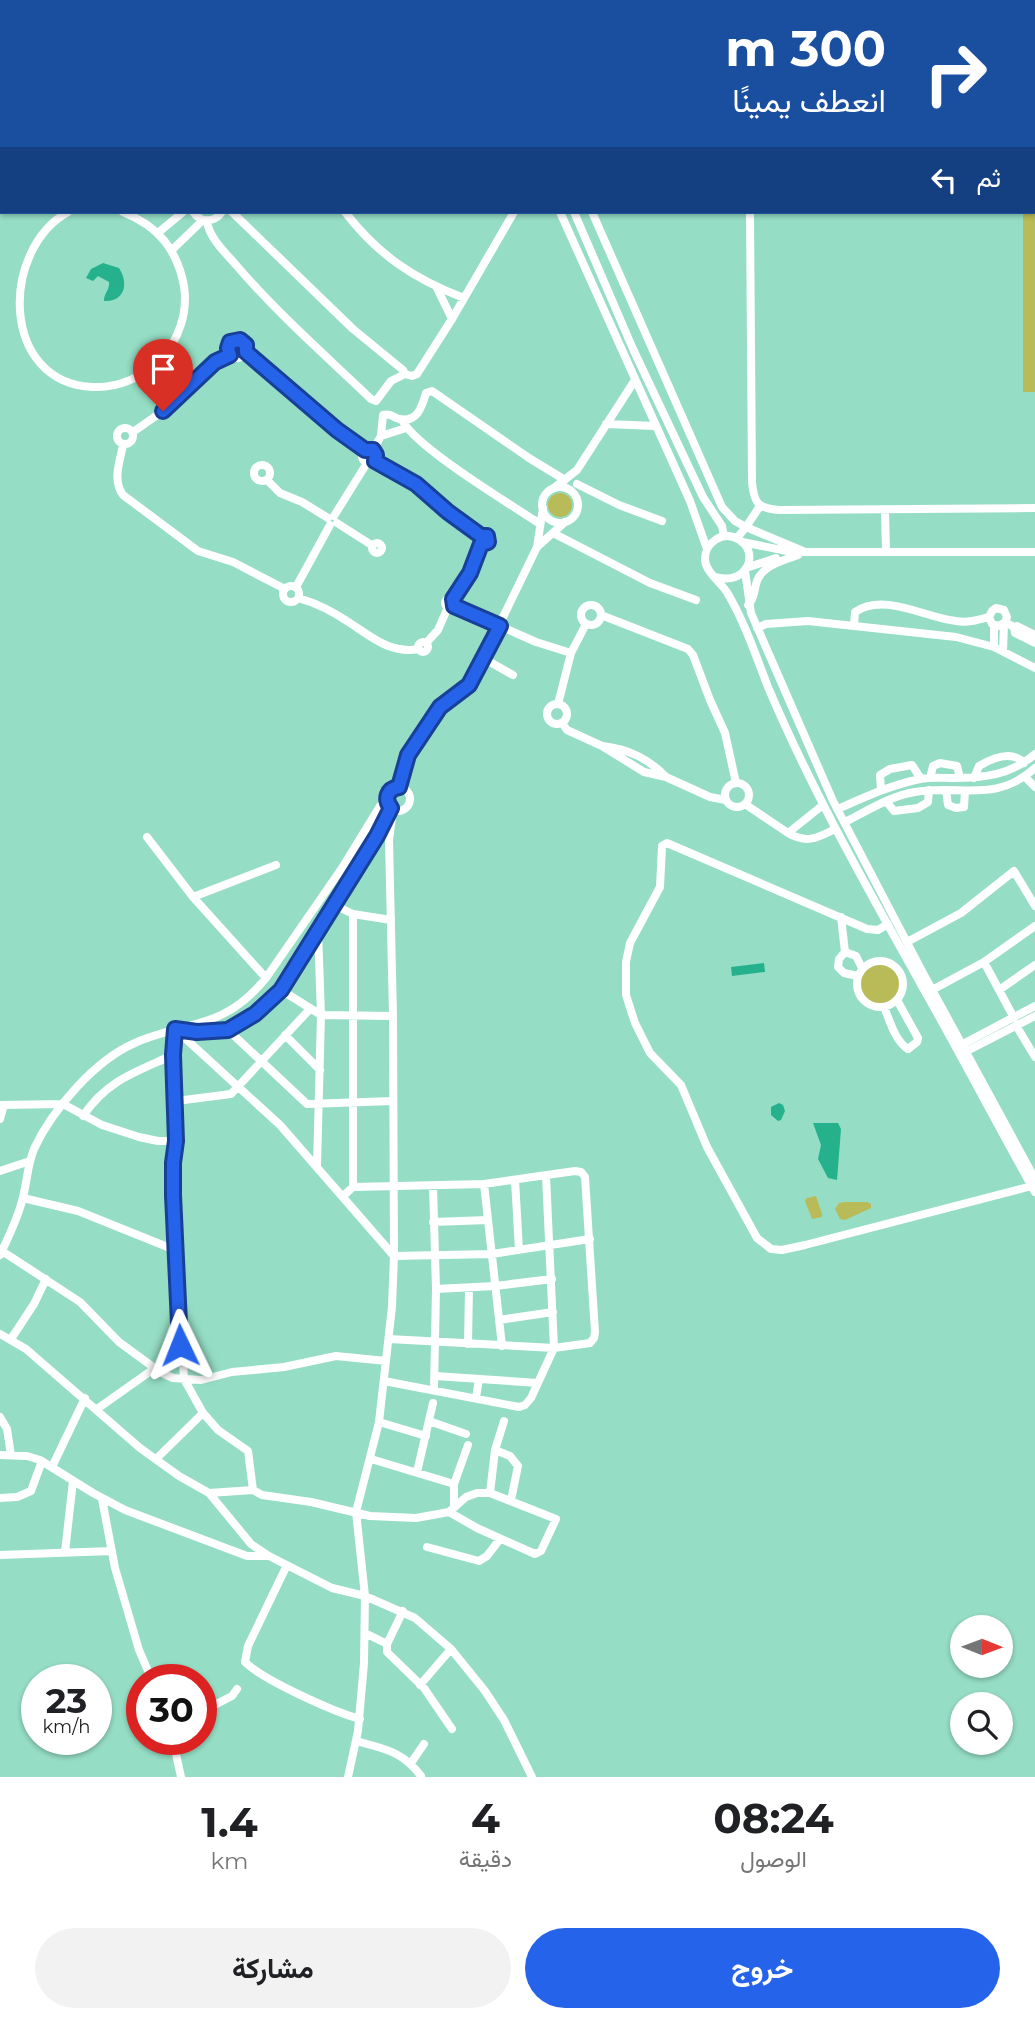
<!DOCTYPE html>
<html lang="ar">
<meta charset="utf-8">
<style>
:root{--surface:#fff;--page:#f2f2f2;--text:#202124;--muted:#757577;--accent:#2563eb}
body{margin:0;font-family:Montserrat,Vazirmatn,sans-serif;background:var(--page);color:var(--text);direction:rtl;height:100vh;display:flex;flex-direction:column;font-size:26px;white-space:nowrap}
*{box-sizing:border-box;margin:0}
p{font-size:23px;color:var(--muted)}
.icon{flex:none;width:38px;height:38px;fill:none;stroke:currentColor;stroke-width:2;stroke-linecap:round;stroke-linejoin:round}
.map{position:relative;height:1777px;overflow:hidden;direction:ltr}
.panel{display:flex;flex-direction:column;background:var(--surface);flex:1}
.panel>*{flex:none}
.hud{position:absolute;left:0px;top:0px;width:1036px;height:214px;box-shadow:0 2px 5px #0004;direction:rtl;background:#1a4fa0;color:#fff;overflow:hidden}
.needle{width:46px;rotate:91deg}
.fabs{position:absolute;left:950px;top:1615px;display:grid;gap:14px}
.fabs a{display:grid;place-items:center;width:63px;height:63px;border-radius:50%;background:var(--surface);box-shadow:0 2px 5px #0004;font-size:35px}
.speed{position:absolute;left:21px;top:1664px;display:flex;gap:14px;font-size:35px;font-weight:700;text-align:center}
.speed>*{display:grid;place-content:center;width:91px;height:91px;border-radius:50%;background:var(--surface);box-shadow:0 2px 5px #0004;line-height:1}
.speed small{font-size:18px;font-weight:400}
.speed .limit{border:10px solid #d22;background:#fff;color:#111}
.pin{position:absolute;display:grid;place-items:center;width:60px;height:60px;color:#fff;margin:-72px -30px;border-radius:50% 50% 50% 0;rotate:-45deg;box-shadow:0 0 7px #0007}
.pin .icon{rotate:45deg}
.me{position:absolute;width:77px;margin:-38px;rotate:358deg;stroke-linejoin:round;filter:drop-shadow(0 0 5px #0008)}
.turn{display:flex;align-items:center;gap:24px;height:147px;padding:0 35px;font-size:32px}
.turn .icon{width:91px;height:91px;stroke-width:2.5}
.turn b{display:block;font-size:49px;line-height:60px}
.then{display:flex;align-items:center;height:66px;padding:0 35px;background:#0003;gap:14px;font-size:26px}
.eta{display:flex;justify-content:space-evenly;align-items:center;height:119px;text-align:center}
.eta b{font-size:42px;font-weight:700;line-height:49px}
.action{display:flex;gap:14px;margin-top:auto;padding:14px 35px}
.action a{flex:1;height:80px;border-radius:42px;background:var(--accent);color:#fff;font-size:28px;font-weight:700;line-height:80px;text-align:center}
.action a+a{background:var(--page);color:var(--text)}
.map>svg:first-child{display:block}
.green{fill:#b9bb58}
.water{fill:#26b18d}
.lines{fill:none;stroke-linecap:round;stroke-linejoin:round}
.minor{stroke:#fff;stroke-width:8}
.route-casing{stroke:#184099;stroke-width:18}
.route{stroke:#2563eb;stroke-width:12}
</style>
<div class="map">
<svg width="1035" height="1777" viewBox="0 0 1035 1777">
<rect width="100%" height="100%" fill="#95ddc4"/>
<path class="green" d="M1035,127v265h-12v-180h11z
M548 505a12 12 0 1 1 24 0a12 12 0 1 1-24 0Z
M859 984a21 21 0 1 1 42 0a21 21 0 1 1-42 0Z
M816,1196l6,18v3l-10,2 -7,-18 2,-3z
M844,1202h23l4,2v4l-26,12 -5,-1 -5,-10 4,-6z"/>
<path class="water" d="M103,263l16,5c10,15 6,34 -15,33 0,-8 6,-11 5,-19l-11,-6 -5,5 -7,-3 5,-9z
M764,963l1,9 -33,4 -1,-9z
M779,1103l4,2 2,6 -4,9 -3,1 -7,-6v-8z
M813,1123h25l3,6 -4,51 -9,-2 -10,-19 3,-14z"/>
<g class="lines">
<path class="minor" d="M12,0l1,2
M71,0l1,2
M96,0v2
M190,0l2,2
M479,0l1,2
M488,0l1,2
M687,0l2,2
M227,2l1,-2
M527,2l3,-2
M1034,5h1
M1034,19h1
M0,59l2,-1
M0,195l2,-2
M68,212c-68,38 -68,171 25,175 26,1 49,-10 67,-28 19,-18 28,-47 24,-73 -7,-37 -26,-60 -61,-74
M193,212c8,11 21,11 29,0
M232,212l121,117 50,41 2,4
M345,212c33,43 69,67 119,86
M560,212l130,289 17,48
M574,212l59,137 70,148 19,29 2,10
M592,212l130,295 13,14 11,6 -9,11
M750,212l2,270c2,22 6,26 27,28l256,-2
M207,221c2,17 18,31 29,44 42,49 89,90 135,134l5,2 15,-20 14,-7 7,2 5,-2 35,-55 62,-107
M159,232l24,-20
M172,250l31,-30
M437,288l15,31
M228 349a9 9 0 1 1 18 0a9 9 0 1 1-18 0Z
M246,352l91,78 28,20
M402,420c13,27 108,84 138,104
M606,424l49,2
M117 436a8 8 0 1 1 16 0a8 8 0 1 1-16 0Z
M133,432l30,-21 52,-49 15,-7
M381,436l25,-8
M123,445c-3,16 -11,35 0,50l75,56 35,11 52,27
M362 456a7 7 0 1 1 14 0a7 7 0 1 1-14 0Z
M373,450l8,-14 2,-21c8,-2 9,2 16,4 19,4 23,-13 27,-26l6,-2 97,67 36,22
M375,461l42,23 31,28 33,24
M254 473a8 8 0 1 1 16 0a8 8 0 1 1-16 0Z
M267,480l13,13 22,9 26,16
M577,484l42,21 43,16
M542 505a18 18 0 1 1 36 0a18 18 0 1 1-36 0Z
M554,488l23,-18 58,-90
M760,506l-14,21 57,24
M885,511l1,41
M334,516l33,-53
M337,523l36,23
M553,533l97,50 46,17
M479.5 540a4.5 4.5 0 1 1 9 0a4.5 4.5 0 1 1-9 0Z
M742,542l50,10h243
M372 548a5 5 0 1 1 10 0a5 5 0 1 1-10 0Z
M537,547l28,-25
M746,568l30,-10
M745,571l6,42 82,188 90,172 112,206
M716,577c31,9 45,-25 22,-38 -15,-9 -34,4 -33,21 1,13 17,23 23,34 17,29 28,62 40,93 44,104 100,202 155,301 38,67 74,136 112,204
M283 594a8 8 0 1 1 16 0a8 8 0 1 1-16 0Z
M296,587l34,-62
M298,598c19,5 39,16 55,27 21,14 39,29 66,24
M445 603a5 5 0 1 1 10 0a5 5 0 1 1-10 0Z
M453,599l16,-26 12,-29
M748,605c6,-7 6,-12 8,-21 5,-19 27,-23 42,-29
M581 615a10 10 0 1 1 20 0a10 10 0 1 1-20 0Z
M455,606l81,36 35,11
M601,615l87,34 5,6 17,45 15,33 11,50
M1005,622l9,5 1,6 20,10
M854,626l1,-14c29,-20 71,6 101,9 12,2 22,-1 33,-4l3,-6 4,-3 8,2 3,7 -2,5 -6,4 -7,-2 -3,-7
M1014,627l3,-1 18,9
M757,628l9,-4 42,-3 148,16 38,10 41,21
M418 647a5 5 0 1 1 10 0a5 5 0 1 1-10 0Z
M426,643l12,-13 10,-23
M994,647v-21
M1003,651l1,-27
M483,658l30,17
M558,704l13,-51 15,-29
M547 714a10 10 0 1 1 20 0a10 10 0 1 1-20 0Z
M562,723l5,7 35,16 42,26 22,5 44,20 16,3
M602,746c26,3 46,12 64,31
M1025,777l10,10
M930,778l3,-12 7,-3 17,3 3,12
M974,778l5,-12c15,-9 33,-16 45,-3
M725 795a12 12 0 1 1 24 0a12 12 0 1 1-24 0Z
M399,787c5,-28 20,-57 40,-78 12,-12 26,-18 36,-34l62,-128 6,-39
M386 799a12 12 0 1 1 24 0a12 12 0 1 1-24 0Z
M881,790l-1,-15 10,-6 22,-4 9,14
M946,790l2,15 8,3 8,-1 1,-16
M886,801l8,10 24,-3 10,-6 1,-12
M745,804l43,29
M823,805l-35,28c19,11 29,5 47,-4
M838,809c27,-12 53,-24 82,-30 11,-2 22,-1 33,-1 31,0 58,-3 82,-24
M845,822c22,-11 45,-26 70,-30 46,-8 80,12 120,-24
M147,837l46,60 73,81
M193,897l83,-32
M334,905l19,9 38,6
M841,917l4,35 -6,7 -1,8 6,6 14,3
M888,924l-10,6 -11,-1 -200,-86 -5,3 -2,41 -30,56 -4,19v33l9,28 15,30 31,32 26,62 50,91 14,11 11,1 23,-5 227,-59
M907,942l54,-29 53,-42 21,35
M845,952l11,4 6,12
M857 984a23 23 0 1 1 46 0a23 23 0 1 1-46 0Z
M984,962l30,56
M281,990l40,25 72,1
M932,990l52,-28 51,-36
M999,990l36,-25
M884,1007c6,14 11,34 24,42l9,-7 1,-4 -21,-38
M1017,1027l18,30
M175,1029l105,96 114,131 98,-2 98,-15
M175,1029l-2,26 3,86 -3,22v32l11,184 19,34 15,17 30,21 5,39
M178,1030l18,2 32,-2 27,-16 26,-24 96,-154 12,-25
M228,1030l79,74 86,-3
M285,1035l35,35
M961,1045l74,-39
M965,1052l70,-36
M176,1101l55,-7 78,-84
M0,1105l63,-1 39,21 37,12 19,4h18
M83,1116c24,-36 53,-44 90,-61
M0,1119l4,-14
M317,1166l4,-151 -3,-84
M0,1171l30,-10
M515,1180l4,70
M484,1184l18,162
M433,1186l3,103 -2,101
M353,1187v-273
M343,1196l10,-9 131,-3 91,-13 6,1 4,5 10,155 -1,6 -4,5 -36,5 -165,-9
M23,1198l55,13 97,39
M433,1222l55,-2
M2,1251l78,51 39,40 41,30 13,6 28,2 31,-8 52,-5 52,-11 50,5
M0,1255c8,-17 17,-35 22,-54 5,-17 5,-35 12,-52 18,-39 61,-89 101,-106 32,-15 71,-16 100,-36 12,-8 22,-18 31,-29l76,-110 38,-62 7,-7
M436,1289l59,-3 57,-7
M499,1320l54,-8
M0,1334l26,15 114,99 39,28 30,17 42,51 18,12
M11,1339l23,-35 12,-25
M468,1344l1,-56
M435,1376l103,7
M384,1381l135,26 6,-2 6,-7 23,-50 -8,-172
M476,1398l3,-19
M97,1409l58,-41
M0,1417l7,12 4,26
M429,1421l37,13
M379,1422l47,14
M495,1450l15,6 8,10 -7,34
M0,1455l27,1 13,4 53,33 32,17 122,46h22l63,32 33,8 50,22 36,31 34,42 19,29 28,57
M156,1459l47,-46
M371,1459l83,25v22
M52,1467l33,-69
M417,1472l16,-69
M454,1484l14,-39
M209,1493l44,-3 9,5 49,7 59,14 46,2 33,-6 17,-15 11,-4h13l66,26 -15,32 -6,3 -58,-26 -28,-16
M490,1493l5,-43 9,-29
M0,1498l17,-1 14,-6 11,-30
M102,1499l13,69 24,82 13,30
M427,1547l52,14 8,-5 13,-17
M65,1552l8,-71
M0,1555l112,-4
M287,1565l-39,81 -3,16c18,18 89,50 115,57
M365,1633l22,11v8l37,36 28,41
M387,1644l16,-33
M420,1685l31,-36
M201,1712l31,-16 5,-7
M173,1740l8,37
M356,1741c29,8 46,10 65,35
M411,1763l13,-19
M348,1777l10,-46 6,-68 1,-67 -9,-84 23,-90 13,-115 2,-51 -1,-240 -4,-176 4,-30"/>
</g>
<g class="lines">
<g class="route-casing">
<path id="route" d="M163,411l52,-49 15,-7 -2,-7 2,-6 10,-2 6,5v7l91,78 28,20h8l3,5 -1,6 41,23 32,28 33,24h6l1,6 -7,2 -11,29 -17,26 1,7 46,20 -31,59 -29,22 -32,48 -9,32c-12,2 -15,12 -8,21l-14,28 -96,154 -26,24 -27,16 -31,2 -22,-3 -2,26 3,86 -3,22v32l7,150"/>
</g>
<use href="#route" class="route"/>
</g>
</svg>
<div class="fabs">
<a><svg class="needle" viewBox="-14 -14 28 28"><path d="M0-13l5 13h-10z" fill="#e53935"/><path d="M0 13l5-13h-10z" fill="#757577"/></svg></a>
<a><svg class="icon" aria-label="search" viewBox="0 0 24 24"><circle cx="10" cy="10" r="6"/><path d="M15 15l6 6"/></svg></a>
</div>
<div class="speed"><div>23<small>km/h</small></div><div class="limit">30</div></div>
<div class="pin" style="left:163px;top:411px;background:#d93025"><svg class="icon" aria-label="arrive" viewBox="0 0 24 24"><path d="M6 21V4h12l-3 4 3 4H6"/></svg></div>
<svg class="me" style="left:180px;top:1345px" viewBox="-20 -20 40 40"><path d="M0-17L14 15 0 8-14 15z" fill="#2563eb" stroke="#fff" stroke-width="4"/></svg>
<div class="hud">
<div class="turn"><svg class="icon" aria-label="right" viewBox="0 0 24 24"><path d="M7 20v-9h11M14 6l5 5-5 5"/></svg><div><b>300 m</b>انعطف يمينًا</div></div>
<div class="then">ثم<svg class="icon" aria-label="left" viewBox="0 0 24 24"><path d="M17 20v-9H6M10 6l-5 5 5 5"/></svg></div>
</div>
</div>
<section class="panel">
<div class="eta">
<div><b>08:24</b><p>الوصول</p></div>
<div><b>4</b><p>دقيقة</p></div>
<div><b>1.4</b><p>km</p></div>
</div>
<div class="action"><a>خروج</a><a>مشاركة</a></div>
</section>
